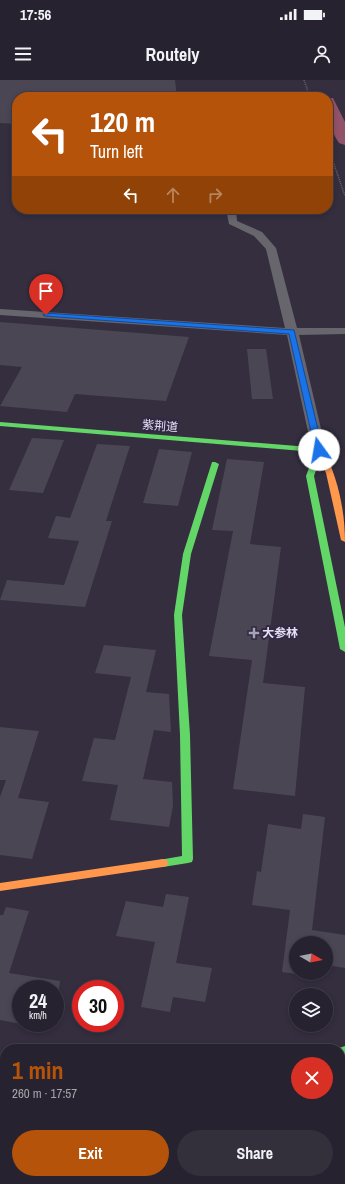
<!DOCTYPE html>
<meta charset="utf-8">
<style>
:root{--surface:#27222f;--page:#332f3b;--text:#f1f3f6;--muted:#a4a4aa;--line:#433f4b;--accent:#b45309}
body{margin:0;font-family:"Archivo Narrow","Noto Sans SC",sans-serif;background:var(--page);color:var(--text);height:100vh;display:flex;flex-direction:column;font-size:15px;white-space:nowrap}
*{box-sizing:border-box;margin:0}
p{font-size:13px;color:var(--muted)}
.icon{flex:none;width:22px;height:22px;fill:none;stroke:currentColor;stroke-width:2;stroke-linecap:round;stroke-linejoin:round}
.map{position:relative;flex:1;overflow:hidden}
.drawer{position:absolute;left:0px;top:964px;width:345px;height:140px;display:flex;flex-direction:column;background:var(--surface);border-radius:16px 16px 0 0;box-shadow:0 2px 6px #0003,0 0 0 1px var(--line)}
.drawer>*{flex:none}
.hud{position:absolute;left:12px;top:12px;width:321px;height:122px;border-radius:16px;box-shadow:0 2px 6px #0003,0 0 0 1px var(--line);background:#b45309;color:#fff;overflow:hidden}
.needle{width:26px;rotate:99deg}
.tools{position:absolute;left:289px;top:856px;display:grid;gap:8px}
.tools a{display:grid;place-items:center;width:44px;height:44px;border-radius:50%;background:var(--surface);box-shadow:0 2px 6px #0003,0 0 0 1px var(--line);font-size:20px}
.speed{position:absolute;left:12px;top:900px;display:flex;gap:8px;font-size:20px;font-weight:700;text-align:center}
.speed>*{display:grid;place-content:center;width:52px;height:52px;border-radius:50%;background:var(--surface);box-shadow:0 2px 6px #0003,0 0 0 1px var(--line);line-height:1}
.speed small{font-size:10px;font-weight:400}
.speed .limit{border:6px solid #d22;background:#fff;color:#111}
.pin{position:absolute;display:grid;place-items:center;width:34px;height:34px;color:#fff;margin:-41px -17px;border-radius:50% 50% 50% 0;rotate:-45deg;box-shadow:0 0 4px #0007}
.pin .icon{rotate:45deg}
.me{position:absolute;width:44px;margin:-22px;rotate:347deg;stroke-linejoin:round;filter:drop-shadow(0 0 3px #0008)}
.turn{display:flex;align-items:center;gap:14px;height:84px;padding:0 12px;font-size:18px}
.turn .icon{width:52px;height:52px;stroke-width:2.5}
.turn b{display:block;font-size:28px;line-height:34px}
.lanes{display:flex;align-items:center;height:38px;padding:0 12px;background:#0003;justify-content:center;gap:20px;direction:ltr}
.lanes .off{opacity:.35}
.round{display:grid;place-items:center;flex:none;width:42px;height:42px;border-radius:21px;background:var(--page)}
.headline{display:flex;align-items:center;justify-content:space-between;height:68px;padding:0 12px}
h1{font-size:24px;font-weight:700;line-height:30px;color:var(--accent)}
.primary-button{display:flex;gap:8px;margin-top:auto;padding:8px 12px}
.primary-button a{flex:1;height:46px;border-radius:24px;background:var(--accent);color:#fff;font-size:16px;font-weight:700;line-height:46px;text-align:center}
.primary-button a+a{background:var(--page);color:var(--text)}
.status{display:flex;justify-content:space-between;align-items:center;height:28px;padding:0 20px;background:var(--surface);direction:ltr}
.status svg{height:11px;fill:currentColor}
header{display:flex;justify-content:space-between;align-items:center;height:52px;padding:0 12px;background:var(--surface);font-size:18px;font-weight:700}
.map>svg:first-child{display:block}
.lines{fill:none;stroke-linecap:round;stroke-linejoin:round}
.river{fill:#92536a;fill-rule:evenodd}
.building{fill:#4b4654}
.path{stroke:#6a666f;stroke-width:1.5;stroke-dasharray:1 1;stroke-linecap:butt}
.street{fill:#68666d;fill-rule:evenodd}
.fast{fill:#63d668;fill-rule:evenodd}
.slow{fill:#ff974d;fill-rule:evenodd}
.jam{fill:#b3261e;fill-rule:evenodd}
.route{fill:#1a73e8;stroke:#114b97}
.poi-dot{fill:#a6a1b3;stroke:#322845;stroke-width:1.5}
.labels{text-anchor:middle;stroke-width:4;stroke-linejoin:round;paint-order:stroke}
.street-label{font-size:12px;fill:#e4dff2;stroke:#322845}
.poi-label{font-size:12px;font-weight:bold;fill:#e4dff2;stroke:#322845;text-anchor:start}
</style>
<div class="status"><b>17:56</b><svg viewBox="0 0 49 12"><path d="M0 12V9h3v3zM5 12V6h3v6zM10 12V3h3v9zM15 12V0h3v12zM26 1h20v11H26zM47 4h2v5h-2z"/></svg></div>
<header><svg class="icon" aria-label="menu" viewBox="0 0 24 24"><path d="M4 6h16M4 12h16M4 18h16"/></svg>Routely<svg class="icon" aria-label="person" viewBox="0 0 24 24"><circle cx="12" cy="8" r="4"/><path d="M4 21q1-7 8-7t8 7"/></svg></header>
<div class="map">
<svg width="345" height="1104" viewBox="0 0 345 1104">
<rect width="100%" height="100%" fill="#342e3f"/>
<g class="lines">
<path class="river" d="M326,17l7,1 12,24v23l-6,-2c-10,-14 -11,-29 -11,-46z"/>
</g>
<path class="building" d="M0,0h175l2,17h-160v27l-17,-1z
M0,242l189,15 -23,64 -91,-7 -8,18 -67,-6 22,-39 -22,-2z
M247,269h19l7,50h-21z
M32,358l32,2 -21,53 -34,-3z
M97,364l33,2 -24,75h6l-27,86 -85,-7 7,-20 57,5 15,-44 -31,-3 8,-22 14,2z
M159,369l33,3 -14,54 -35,-3z
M227,379l37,3 -14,82 31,3 -18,136 42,4 -10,109 -62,-7 19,-129 -43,-4 24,-125 -21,-1z
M104,565l52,5 -10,42 23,2 2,38 -17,-2 -11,49 29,3 1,24 -4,21 -59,-7 8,-35 -36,-4 12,-43 21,2 16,-63 -36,-4z
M0,647l39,4 -21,67 31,4 -17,57 -32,-4v-58l6,-17h-6z
M303,734l22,3 -13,113 33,5v33l-19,-3v-22h-30v31l-14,-2 8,-62 -38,-5 5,-34 4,1 7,-48 33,5z
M166,814l23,3 -13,66 36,5 -7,34 -32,-5 -3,15 -29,-5 14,-65 -39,-6 10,-35 37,6z
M6,827l23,4 -20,62 51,8 -1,8h-38v35l-21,-4v-105h3z"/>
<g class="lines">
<path class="path" d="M304,0l6,17
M328,67l17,49"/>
<path class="street" d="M226,129h10l1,12 25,11 14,16 21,80h48v6l-46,1 27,115 -2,3h-10l-2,-3 -25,-115 -287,-20v-6l285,19 -19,-79 -12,-13 -25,-12z"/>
<path class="fast" d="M0,342l322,26 1,2 -9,26 31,151v25l-5,-3 -34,-173 9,-24 -315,-26z
M212,382h3l4,2 -28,90 -9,61 8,120 3,124 -1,3 -4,1 -25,4 -4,-1 -1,-3 1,-3 23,-4 -2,-121 -6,-120 9,-61z
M345,966v12l-5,1v-10h-4z
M0,1050h5v12h-5z
M345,1074v14l-5,1v-14z
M0,1093h5v6h13l-2,5h-16z
M224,1099h39l-3,5h-39z"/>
<path class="slow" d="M316,368h6c16,28 23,63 23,94l-4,-2 -15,-67 -11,-23z
M163,779l4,1 1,3 -1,3 -4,1 -163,24v-8z
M345,1001v12l-5,1v-12z"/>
<path class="jam" d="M0,1016h5v12h-5z
M345,1046v12l-5,1v-12z"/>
</g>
<path class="route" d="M46,233l248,17 29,120 -4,3 -4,-3 -26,-116 -245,-18 -1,-1z"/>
<path class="poi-dot" d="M252 547h4v4h4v4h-4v4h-4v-4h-4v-4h4z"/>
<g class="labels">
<g class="street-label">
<text transform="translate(160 346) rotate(5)" y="4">紫荆道</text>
</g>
<g class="poi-label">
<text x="262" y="557">大参林</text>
</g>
</g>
</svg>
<div class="tools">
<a><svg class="needle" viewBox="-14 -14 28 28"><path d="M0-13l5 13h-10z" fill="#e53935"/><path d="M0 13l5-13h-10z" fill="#a4a4aa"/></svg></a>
<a><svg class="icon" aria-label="layers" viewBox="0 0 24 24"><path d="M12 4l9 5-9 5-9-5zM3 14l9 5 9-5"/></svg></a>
</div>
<div class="speed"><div>24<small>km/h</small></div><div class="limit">30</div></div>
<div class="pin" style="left:46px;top:235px;background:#d93025"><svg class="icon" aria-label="arrive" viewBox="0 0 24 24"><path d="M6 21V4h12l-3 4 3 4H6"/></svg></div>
<svg class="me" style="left:319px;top:370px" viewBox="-20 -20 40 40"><circle r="19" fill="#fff"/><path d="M0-13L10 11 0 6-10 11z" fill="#1a73e8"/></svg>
<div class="hud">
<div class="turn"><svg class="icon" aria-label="left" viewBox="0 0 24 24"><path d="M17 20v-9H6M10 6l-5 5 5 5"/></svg><div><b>120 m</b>Turn left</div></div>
<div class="lanes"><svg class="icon" aria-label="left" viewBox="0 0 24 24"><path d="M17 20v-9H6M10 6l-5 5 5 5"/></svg><svg class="icon off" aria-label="ahead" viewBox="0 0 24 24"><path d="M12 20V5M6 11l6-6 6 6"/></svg><svg class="icon off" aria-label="right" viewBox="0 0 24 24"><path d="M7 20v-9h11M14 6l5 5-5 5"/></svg></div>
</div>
<section class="drawer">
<div class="headline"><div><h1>1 min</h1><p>260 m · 17:57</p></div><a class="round" style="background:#d93025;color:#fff"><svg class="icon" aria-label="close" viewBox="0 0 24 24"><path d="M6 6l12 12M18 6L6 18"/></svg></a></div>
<div class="primary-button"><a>Exit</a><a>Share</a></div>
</section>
</div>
